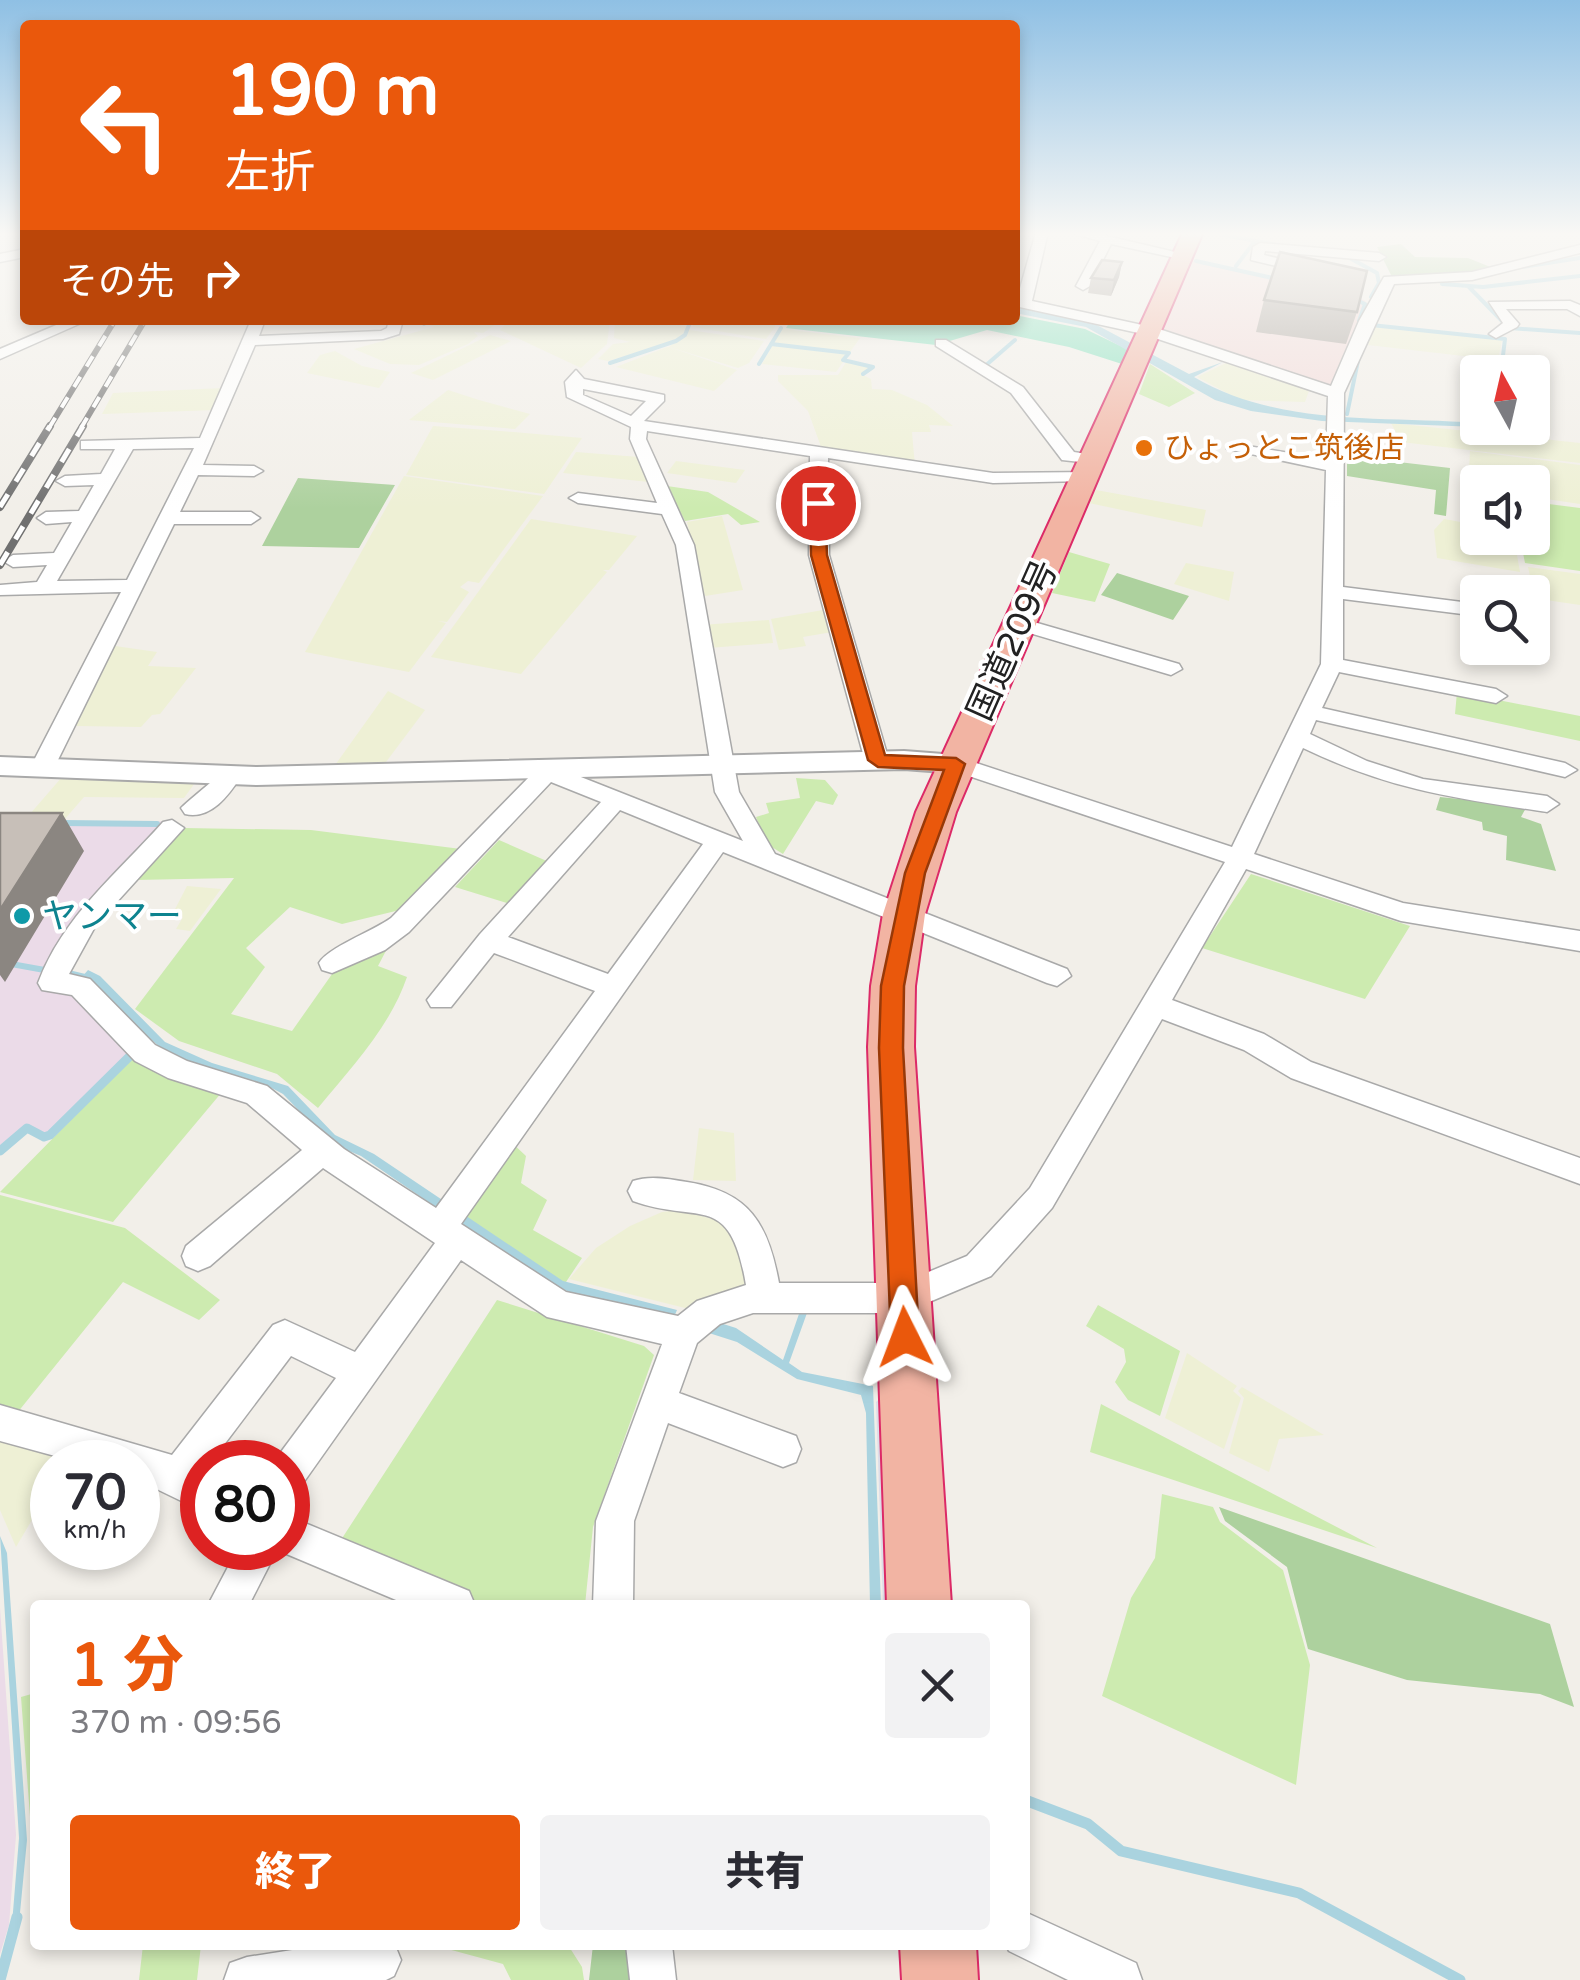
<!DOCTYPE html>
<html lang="ja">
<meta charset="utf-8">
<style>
:root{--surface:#fff;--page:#f2f2f3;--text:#2b2b33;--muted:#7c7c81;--accent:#ea580c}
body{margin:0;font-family:"Varela Round","Noto Sans JP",sans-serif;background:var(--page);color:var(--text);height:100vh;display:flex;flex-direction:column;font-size:38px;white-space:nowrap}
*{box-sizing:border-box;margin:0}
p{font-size:32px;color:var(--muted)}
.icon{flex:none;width:55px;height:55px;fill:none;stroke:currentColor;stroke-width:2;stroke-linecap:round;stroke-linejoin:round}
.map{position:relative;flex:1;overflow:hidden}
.panel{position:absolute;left:30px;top:1600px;width:1000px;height:350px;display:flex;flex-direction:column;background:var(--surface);border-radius:10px;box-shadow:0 5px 15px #0003}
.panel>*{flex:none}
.banner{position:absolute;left:20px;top:20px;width:1000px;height:305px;border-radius:10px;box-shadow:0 5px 15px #0003;background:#ea580c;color:#fff;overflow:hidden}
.needle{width:65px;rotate:352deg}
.controls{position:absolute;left:1460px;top:355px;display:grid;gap:20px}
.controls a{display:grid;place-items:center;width:90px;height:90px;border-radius:10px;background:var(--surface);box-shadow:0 5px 15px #0003;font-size:50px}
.speed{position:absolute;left:30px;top:1440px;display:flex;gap:20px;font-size:50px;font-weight:700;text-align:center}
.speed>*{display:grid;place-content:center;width:130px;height:130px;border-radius:50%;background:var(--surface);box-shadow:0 5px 15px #0003;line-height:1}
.speed small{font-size:25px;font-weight:400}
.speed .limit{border:15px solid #d22;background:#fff;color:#111}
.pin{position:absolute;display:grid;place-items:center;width:85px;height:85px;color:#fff;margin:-42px;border:5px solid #fff;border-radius:50%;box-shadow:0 2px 10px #0007}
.me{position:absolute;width:110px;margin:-55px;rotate:357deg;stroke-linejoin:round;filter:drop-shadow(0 0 8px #0008)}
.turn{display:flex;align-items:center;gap:35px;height:210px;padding:0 40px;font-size:45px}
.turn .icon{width:130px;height:130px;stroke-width:2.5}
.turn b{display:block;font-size:70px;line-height:85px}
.then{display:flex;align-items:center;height:95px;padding:0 40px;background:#0003;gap:20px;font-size:38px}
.round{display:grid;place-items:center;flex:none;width:105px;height:105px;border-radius:10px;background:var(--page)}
.head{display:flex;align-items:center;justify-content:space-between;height:170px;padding:0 40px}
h1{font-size:60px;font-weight:800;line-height:75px;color:var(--accent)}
.button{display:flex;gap:20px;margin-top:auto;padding:20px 40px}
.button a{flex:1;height:115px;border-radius:10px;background:var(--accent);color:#fff;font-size:40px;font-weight:800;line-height:115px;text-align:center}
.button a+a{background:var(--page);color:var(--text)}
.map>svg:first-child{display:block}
.commercial{fill:#f2dad9}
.industrial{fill:#ebdbe8}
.farmland{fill:#eef0d5}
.grass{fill:#cdebb0}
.forest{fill:#add19e}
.pitch{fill:#88e0be}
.plaza{fill:#dddde8}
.water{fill:#aad3df}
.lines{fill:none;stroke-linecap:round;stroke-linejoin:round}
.stream-far3{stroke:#aad3df;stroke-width:4}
.stream-far2{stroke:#aad3df;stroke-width:6}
.stream-far1{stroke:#aad3df;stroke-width:9}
.stream{stroke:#aad3df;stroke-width:11}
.minor-casing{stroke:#a9a9a9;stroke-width:3}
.tertiary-casing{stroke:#a9a9a9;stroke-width:4}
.trunk-casing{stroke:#dc2a67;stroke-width:4}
.minor{fill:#fff;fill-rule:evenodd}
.tertiary{fill:#fff;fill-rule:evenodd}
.trunk{fill:#f2b4a3;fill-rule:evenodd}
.rail-far1-casing{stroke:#707070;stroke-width:6}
.rail-casing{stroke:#707070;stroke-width:8}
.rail-far1{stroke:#fff;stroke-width:4;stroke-dasharray:12;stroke-linecap:butt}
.rail{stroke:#fff;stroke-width:5;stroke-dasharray:15;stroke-linecap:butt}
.wall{fill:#aba49e}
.shaded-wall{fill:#8b8681}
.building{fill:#c7bfb8;stroke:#8b8681;stroke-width:2.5}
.route{fill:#ea580c;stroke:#983908;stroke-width:2.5}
.food-dot{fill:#e8710a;stroke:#fff;stroke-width:4}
.culture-dot{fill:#0f9aa8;stroke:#fff;stroke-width:4}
.labels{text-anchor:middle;stroke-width:8;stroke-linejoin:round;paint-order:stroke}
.far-food-label{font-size:30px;fill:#c56008;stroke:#fff;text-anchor:start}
.street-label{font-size:35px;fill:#222;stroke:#fff}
.culture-label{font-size:35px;fill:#0d838f;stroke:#fff;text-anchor:start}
</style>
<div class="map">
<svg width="1580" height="1980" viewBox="0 0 1580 1980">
<rect width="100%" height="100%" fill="#f2efe9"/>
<path class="commercial" d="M1193,259l171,41 4,4 -34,83 -172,-56z"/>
<path class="industrial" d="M167,821l-69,73 -51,69 -6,27 21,-2 17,5 51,60 -84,81 -19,-8 -27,22v-321z
M0,1608l16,227 -7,90 -9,29z"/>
<path class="farmland" d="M432,320h70l-19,13 -9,-1 4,4 -10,8 -49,21 -29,-1 -36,-15 80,-22 -7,-3z
M509,320l12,1 89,-1 -3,24 -26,24 -81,-38z
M615,320h29l43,6 -4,9 -14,8 -61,18 -10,-2 15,-15 17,-2 -16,-4z
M693,320h82v7l-9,12 -73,-12z
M1375,326l127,14 -4,20 -130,-15z
M782,329l78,9 -24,34 -74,-8z
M689,330l75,11 -15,22 -11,5 -69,-21z
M490,335l21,6 -78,39 -22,-7z
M667,347h2l68,23 -23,21 -98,-24z
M335,351l27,15 28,6 -11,16 -72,-15 13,-18z
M846,362l24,5 -9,7 10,5 1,10 20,1 35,15 26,21 -24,-1 2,7h-19l3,34 -91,-11 -16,-44 -30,-30v-6h60z
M1226,363l83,28 -4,11 -65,-2 -43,-23z
M224,388l-8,22 -114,4 11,-21z
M448,390l31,10 51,14 -15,15 -106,-9z
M1391,423l189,20v20l-179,-21z
M433,426l80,6 69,6 -38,56 -138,-19z
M1470,451l110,14v39l-47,-7 -1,-15h-54l-1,7 -9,-1z
M576,452l63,5 10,25 -86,-9z
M676,461l69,9 -9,13 -69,-10z
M404,476l139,20 -64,87 -11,-2 -8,6 9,5 -22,30 -9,-1 8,2 -37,49 -104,-20z
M1096,490l110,20 -4,17 -113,-24z
M722,516l21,74 -38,6 -18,-74z
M531,519l106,17 -28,34h-6l4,2 -86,102 -90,-17z
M1444,519l33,6 1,13h36l6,34 -83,-14 -3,-28z
M1186,563l48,9 -5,29 -55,-17z
M1528,567l52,7v31l-34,-5 -13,-11z
M823,610l9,22 -29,5 3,9 -27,4 -8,-31z
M769,620l4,23 -65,5 -6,-23z
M115,646l42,6 -9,14 48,2 -36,46 -8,1 -11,12 -65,-1z
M388,691l37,19 -42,56 -50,2z
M62,777l135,3 -13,18 -100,-1 -20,23 -41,2z
M187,886l34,3 -31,42 -14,-2 7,-12 -11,-2z
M699,1128l35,5 2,48 -43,-1z
M679,1210l41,11 15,11 12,49 -8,10 -50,18 -120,-30 27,-31 34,-22 32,-14z
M1187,1353l50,33 -4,5 8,7 -17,51 -59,-31z
M1242,1387l82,48 -45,4 -10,33 -40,-19 15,-55 -6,-7z
M0,1441l70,15 -3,6h-15v24l-36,61 -16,-37z"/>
<path class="grass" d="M1150,364l45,29 -26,14 -30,-13z
M667,486l41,6 52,30 -19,3 -13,-11 -43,7z
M1533,502l47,6v63l-55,-8 -5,-25h12z
M1069,552l41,12 -15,38 -43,-9z
M1457,692l123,24v25l-125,-27z
M796,778l29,2 13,15 -5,10 -17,-4 -33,53 -16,-10 -11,-27 13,-4 -3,-10 34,-5z
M184,828l127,2 150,19 -57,60 -62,15 -52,-17 -44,41 19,19 -34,47 61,17 45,-64 53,-24 -12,23 29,11c-17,50 -56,91 -89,131l-41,-34 -98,-33 -44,-32 99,-131 -99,2z
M499,840l50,22 -39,42 -55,-17z
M1251,874l159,52 -45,73 -163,-51z
M134,1056l88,36 -109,130 -113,-30z
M508,1139l18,17 -5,27 26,17 -14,30 49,28 -24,36 -108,-67z
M0,1195l125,33 95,72 -21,20 -76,-38 -110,136 -13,-4z
M497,1300l147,46 10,9 -61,172 -8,78h-109l-139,-59z
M1098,1305l82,46 -20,65 -32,-16 -13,-18 11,-20 -2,-13 -38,-23z
M1101,1404l276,144 -287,-96z
M1162,1494l51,13 7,15 63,48 27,95 -14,120 -194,-89 29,-98 24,-40z
M35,1693v162l-2,1 -12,-159z
M143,1945h58l-4,35h-58z
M433,1945h135l14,22 2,13h-73l-8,-16z"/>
<path class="forest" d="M1401,244l14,13 53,1 25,10 -23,7 -77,4 -16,-32z
M1347,456l103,12 -4,48 -12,-2 2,-24 -89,-14z
M298,478l97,7 -36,63 -97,-2z
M1117,573l72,23 -16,24 -72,-25z
M1440,797l87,9 -6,11 20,7 15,47 -50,-11 1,-24 -24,-6 -1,-8 -46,-12z
M1219,1507l331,117 24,83 -34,-13 -133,-14 -99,-31 -21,-82 -62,-46z
M593,1945h47l4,35h-55z"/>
<path class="pitch" d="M1015,315l70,14 44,21 -7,14 -53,-17 -82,-17 -51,15 -150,-17 5,-8h224z"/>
<path class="plaza" d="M884,1395l16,210h-17l-7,-203z"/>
<path class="water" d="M1015,304l78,19 96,51 34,-12 -29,15c85,50 188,39 283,46l1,4 -156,-6 -71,-10 -36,-11 -129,-73 -66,-13 -5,-1z
M88,970l12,6 65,66 47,21 76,23 47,49 39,19 189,127 114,29 -3,7 -93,-20 -37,-16 -183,-125 -31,-13 -47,-49 -17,-9 -48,-11 -56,-25 -81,-71z
M800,1311l7,2 -18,50 13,9 71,14 8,219h-11l-4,-192 -5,-18 -64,-16 -60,-37 -28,-9 8,-11 19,6 47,32z
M0,1536l7,17 20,287 -8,83 -7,1 7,-86z"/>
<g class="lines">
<path class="stream-far3" d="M1208,232l69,13
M1346,256l31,17 2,10 -8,14
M1196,261l81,18
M1236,266l19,-25
M1515,268l65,-10
M1442,284l41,3 97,-11
M1468,286l36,37
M1354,299l11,5 -6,17
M424,324l5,-4
M1371,325l134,14 -4,33
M1510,328l70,5
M771,344l78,9 -6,7 30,7 -10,7
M610,363l66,-22 9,-6 6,-15
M759,364l22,-36
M985,366l30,-26
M1347,414l12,-58"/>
<path class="stream-far2" d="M62,823l95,1
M0,962l50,9
M64,972l29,7"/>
<path class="stream-far1" d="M0,1151l27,-23 17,9 6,-2 83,-82"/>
<path class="stream" d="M1025,1800l63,24 33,27 178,42 161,87
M0,1980l17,-63"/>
<g class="minor-casing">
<path id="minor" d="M1036,232h12l-16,69 124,27 175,58 28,-65 25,-44 88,-5 108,-27v8l-108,27 -78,4 -50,109 -1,194 135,17v12l-135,-17v61l153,29 11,7 -11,7 -157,-31 -17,36 243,55 12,7 -12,7 -249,-57 -6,14 57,27 56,18 124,17 12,8 -12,8c-94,-14 -156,-22 -244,-64l-49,106 149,49 177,28v20l-179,-30 -155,-52 -74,131 92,34 47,28 269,96v26l-289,-106 -47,-28 -82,-31 -110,189 -61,68 -88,37h-150l-33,11 -23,19 -18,50 117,43 5,13 -5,13 -13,5 -115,-44 -34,98 -1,84h-40l3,-84 66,-177 -115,-27 -86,-57 -160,226 -13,5v-29l-13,-2 61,-82 -45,-22 -80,106h-9v49l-64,-31v-18h-61l-77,-21v-36l172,50 101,-130 12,-5 70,32 80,-109 -112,-75 -113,98 -12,5 -12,-5 -4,-10 4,-10 116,-96 -55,-47 -79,-25 -33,-17 -63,-66 -30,-5 -4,-7c25,-67 79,-109 125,-161l9,-2 12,8 -88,97 -27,49 21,5 65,66 32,16 80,25 77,63 92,59 159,-217 -101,-38 -43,54h-20l-4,-7 53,-66 121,-132 -50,-20 -142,150 -24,18 -53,23 -10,-3 -3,-7c8,-15 54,-32 72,-45l141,-144 -4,-5 4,-5h16l195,77 -28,-49 -39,-247 -14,-31 -84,-11 -9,-5 9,-5 79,10 -27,-64 1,-12 -64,-30 -2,-15 11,-12 8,9 80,16v6l-20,20 349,52 99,-1v8l-6,1 -93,2 -165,-25 1,97 60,206 -12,7 -12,-7 -56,-206 1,-99 -163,-25 -1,8 48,106 45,247 36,62 292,115 4,7 -14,10 -10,-3 -324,-131 -262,372 105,68 112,24 19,-15 49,-16c-16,-95 -46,-60 -113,-84l-5,-10 5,-10c17,-6 36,-2 54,1 63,10 81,42 92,101h123l65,-27 63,-68 195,-326 -277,-93 -4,-5 12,-7 8,2 268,88 89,-183 5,-194 -99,-21 9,-5 90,15 2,-63 -185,-62 -128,-28zM583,389l63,12 -15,15 -48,-21zM620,810l83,34 -95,130 -100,-37z
M1068,232h22l102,24 -7,4 -74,-16 -21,42 -7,4 -7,-4 24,-45z
M1260,243l119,10 7,4 -7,4 -114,-10 -1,4 51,12 -5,7 -59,-14 2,-13z
M25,249v8l-25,5v-8z
M1570,301l10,4v11l-13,-7h-61l13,15 -2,3 -21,11 -7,-4 14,-11 -14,-21z
M68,320h20l-88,39v-10z
M251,320h14l-6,16 122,-5 6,-3 2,-8h14l-4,14 -16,5 -128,6 -52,120 51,1 9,5 -9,5 -56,-1 -18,37h71l9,6 -9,6h-77l-120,244 -4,5h-16l-4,-5 91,-176 -121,3v-10l37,-3 10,-17 -34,2 -10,-6 10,-6 41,-2 18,-31 -26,2 -9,-6 9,-6 33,-1 15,-26 -29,1 -9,-5 9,-5 36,-2 14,-25h-34v-8l119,-3zM194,448l-67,132 -70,1 76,-132z
M936,340h10l77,47 51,65 25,4v8l-37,-4 -51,-67 -75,-47z
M1020,618l159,46 3,5 -11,6 -158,-47v-8z
M230,768l12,7c-13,20 -31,45 -57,39l-4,-6c5,-5 45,-39 49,-40z
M288,1516l181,75 6,14h-67l-131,-55 -28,55h-41l30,-57h50z
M1025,1912l111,51 6,17h-74l-59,-29 -3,-6h19z
M324,1945h71l6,15 -7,16 -8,4h-162l6,-17 17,-6z
M626,1945h46l4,35h-46z"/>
</g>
<g class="tertiary-casing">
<path id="tertiary" d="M904,751l52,4 14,9 -14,9 -52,-4 -647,16 -257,-10v-18l257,10z"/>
</g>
<g class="trunk-casing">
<path id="trunk" d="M1183,232h20l-247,580 -31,102 -10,72 -1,61 37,558h-64l-19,-558 3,-61 12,-72 33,-102z
M900,1945h76l2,35h-76z"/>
</g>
<use href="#minor" class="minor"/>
<use href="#tertiary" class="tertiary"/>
<use href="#trunk" class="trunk"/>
<g class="rail-far1-casing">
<path id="rail-far1" d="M49,428l66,-108
M81,428l64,-108"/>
</g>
<g class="rail-casing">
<path id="rail" d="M0,507l50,-81
M0,565l83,-139"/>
</g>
<use href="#rail-far1" class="rail-far1"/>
<use href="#rail" class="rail"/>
</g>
<path class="wall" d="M1122,262l-3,15 -8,19 -23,-3 3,-15z
M1264,300l93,12 -11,32 -90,-12z"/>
<path class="shaded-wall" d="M1122,262l-3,15 -8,19 3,-16z
M62,813l22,38 -79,131 -5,-7v-65z"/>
<path class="building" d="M1280,252l87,19 -10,41 -93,-12z
M1102,260l20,2 -8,18 -23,-2z
M0,813h62l-62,97z"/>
<linearGradient id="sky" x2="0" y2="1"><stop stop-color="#8fc0e4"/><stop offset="0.46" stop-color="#f9f8f5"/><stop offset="1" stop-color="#f9f8f5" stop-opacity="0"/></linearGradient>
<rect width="1580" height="509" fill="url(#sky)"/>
<path class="route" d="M818,499l7,4 2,52 58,200 71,3 9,6 -40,109 -21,113 -1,62 16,289 -4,9 -10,4 -10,-4 -4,-9 -12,-289 2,-62 24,-113 39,-103 -66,-3 -10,-7 -57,-205 -1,-52z"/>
<circle class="food-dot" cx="1144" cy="448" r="10"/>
<circle class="culture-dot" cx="22" cy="916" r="10"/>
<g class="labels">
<g class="far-food-label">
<text x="1164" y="458">ひょっとこ筑後店</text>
</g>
<g class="street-label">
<text transform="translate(1012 640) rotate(-66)" y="12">国道209号</text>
</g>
<g class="culture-label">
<text x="42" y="928">ヤンマー</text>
</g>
</g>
</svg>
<div class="controls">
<a><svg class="needle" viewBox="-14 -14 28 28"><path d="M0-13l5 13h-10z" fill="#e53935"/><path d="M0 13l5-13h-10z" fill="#7c7c81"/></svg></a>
<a><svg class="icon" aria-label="sound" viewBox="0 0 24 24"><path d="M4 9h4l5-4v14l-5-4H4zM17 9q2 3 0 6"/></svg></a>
<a><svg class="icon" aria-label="search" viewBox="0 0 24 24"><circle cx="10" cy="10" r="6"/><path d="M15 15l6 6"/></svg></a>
</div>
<div class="speed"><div>70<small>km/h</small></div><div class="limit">80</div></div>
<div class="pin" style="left:818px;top:503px;background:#d93025"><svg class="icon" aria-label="arrive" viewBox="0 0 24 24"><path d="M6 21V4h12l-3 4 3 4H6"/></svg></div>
<svg class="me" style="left:905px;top:1337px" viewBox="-20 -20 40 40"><path d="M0-17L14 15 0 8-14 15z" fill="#ea580c" stroke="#fff" stroke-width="4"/></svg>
<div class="banner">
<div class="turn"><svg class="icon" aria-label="left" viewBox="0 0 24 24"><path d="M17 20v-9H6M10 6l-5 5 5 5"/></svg><div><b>190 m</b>左折</div></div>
<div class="then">その先<svg class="icon" aria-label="right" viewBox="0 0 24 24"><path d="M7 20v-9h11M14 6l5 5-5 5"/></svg></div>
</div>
<section class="panel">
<div class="head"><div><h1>1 分</h1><p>370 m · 09:56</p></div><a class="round"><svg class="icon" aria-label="close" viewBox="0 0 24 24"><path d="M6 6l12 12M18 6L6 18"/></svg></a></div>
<div class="button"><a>終了</a><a>共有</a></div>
</section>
</div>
